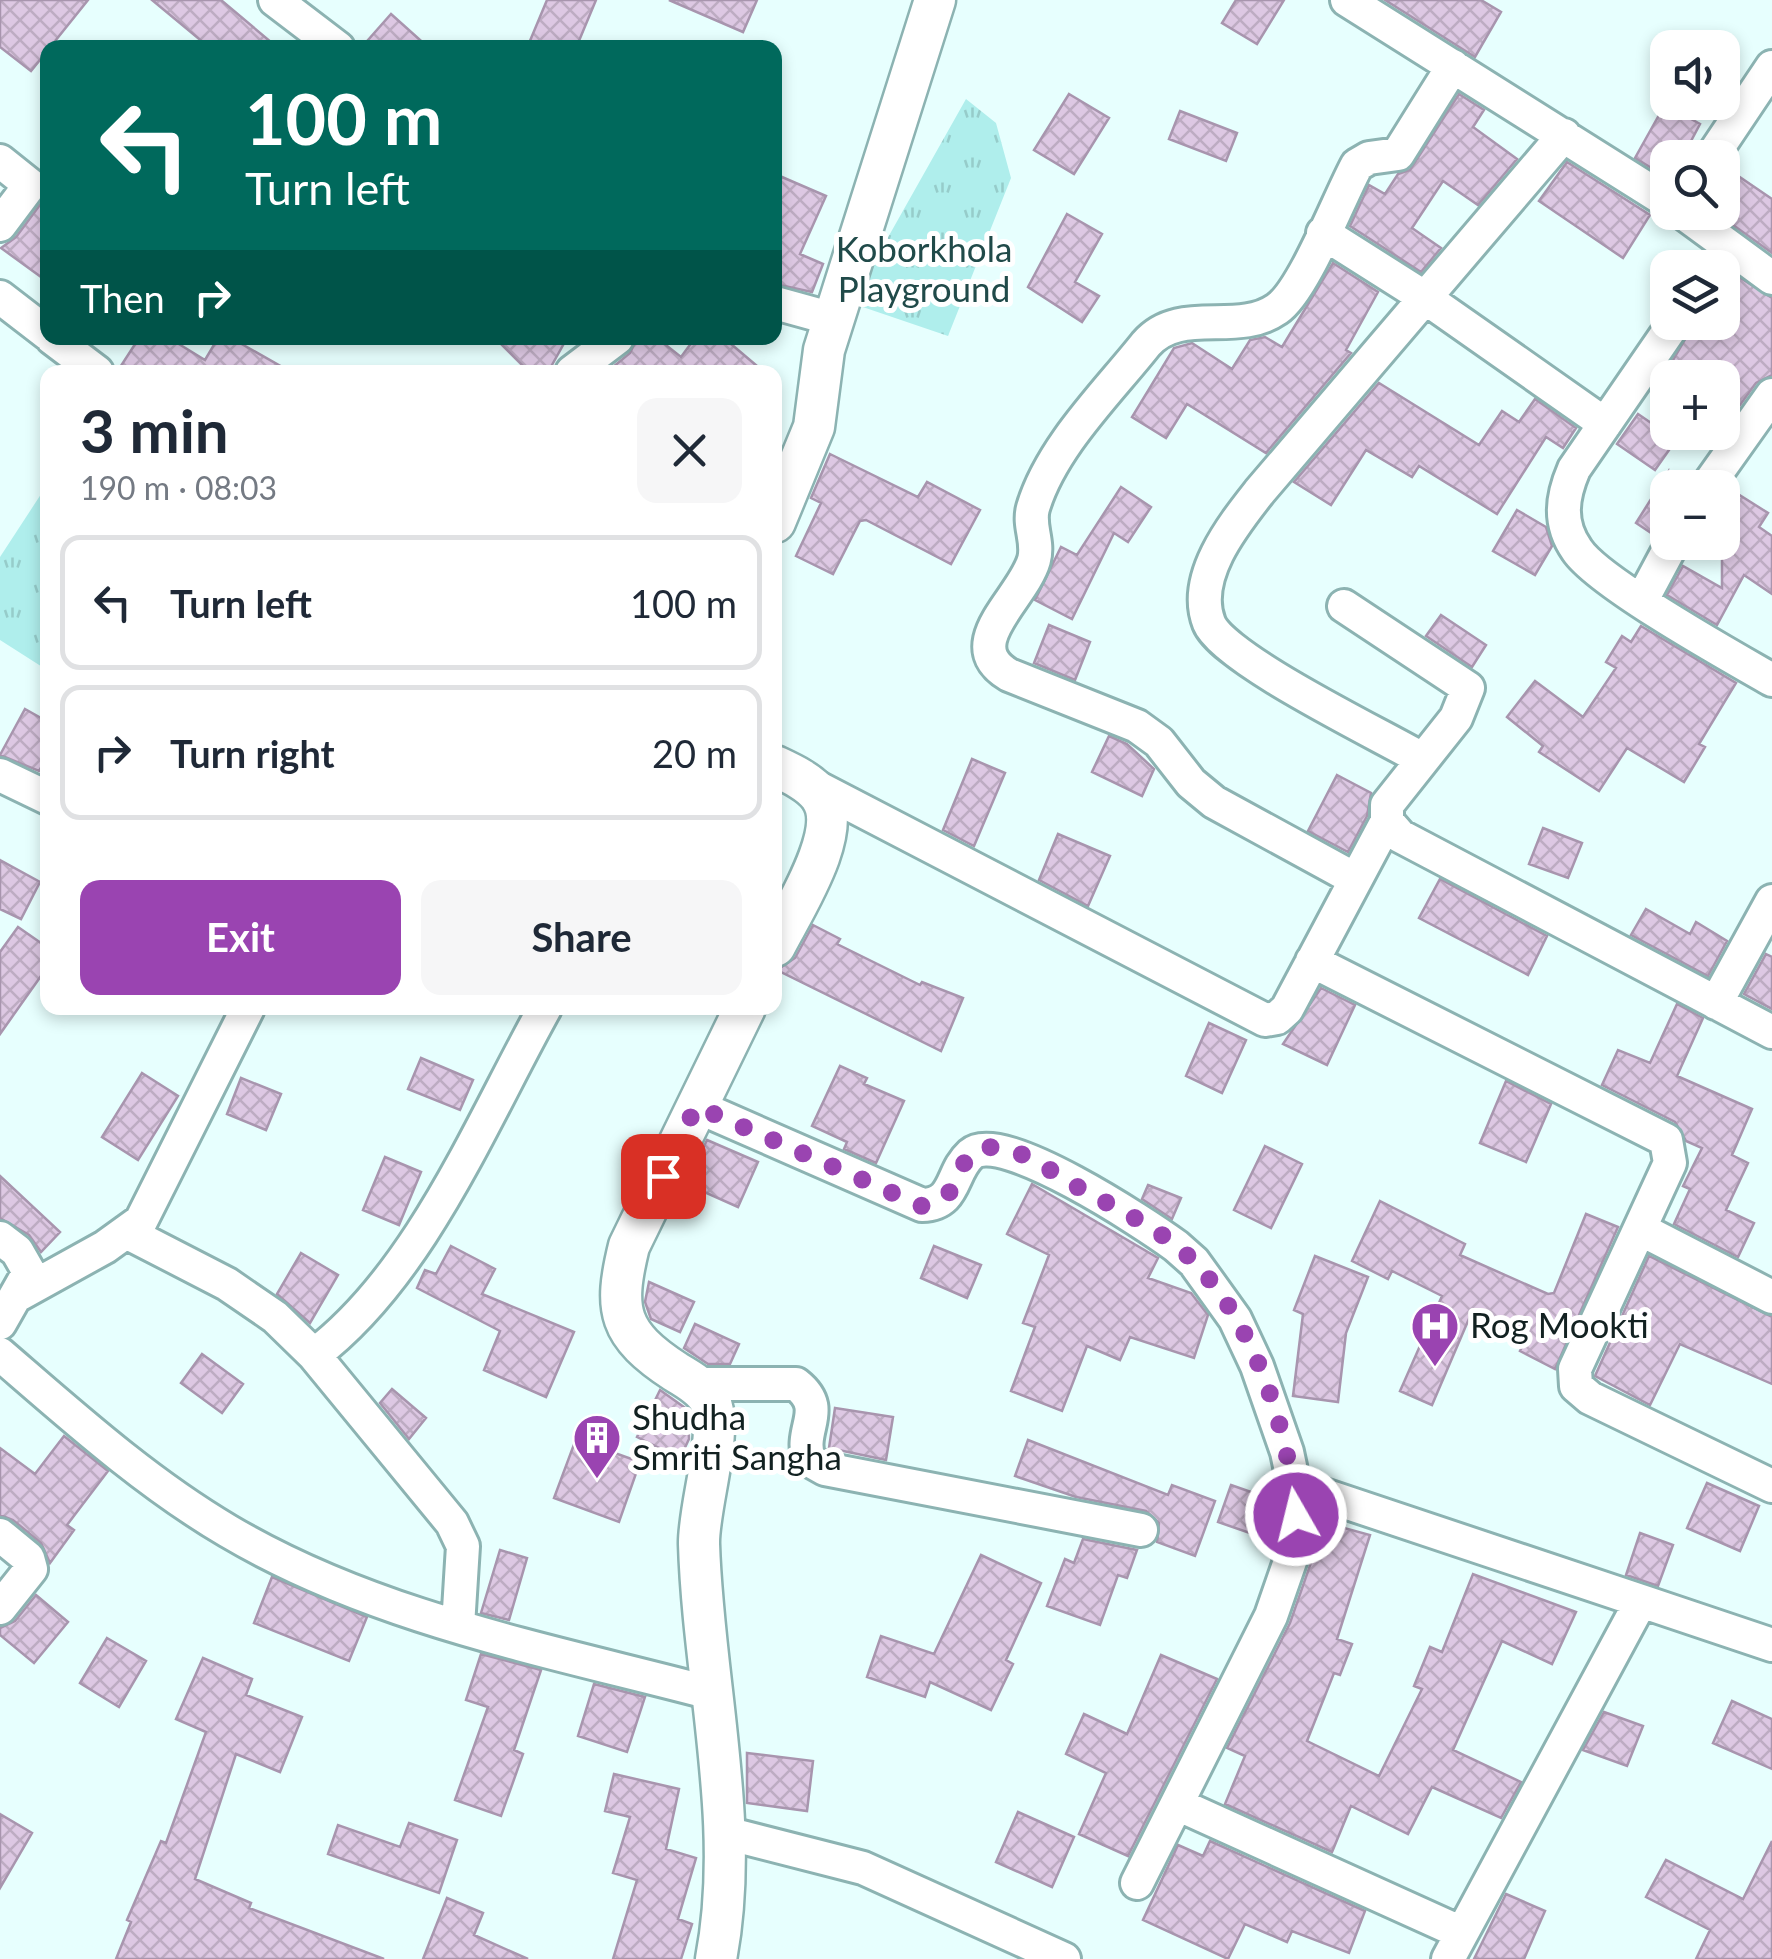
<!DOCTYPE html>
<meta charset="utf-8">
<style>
:root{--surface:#fff;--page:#f6f6f7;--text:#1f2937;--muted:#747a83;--line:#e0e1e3;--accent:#9a44b1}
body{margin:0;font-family:Lato,sans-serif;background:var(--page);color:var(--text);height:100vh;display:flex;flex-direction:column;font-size:38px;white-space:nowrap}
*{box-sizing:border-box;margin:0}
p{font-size:32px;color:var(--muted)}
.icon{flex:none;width:55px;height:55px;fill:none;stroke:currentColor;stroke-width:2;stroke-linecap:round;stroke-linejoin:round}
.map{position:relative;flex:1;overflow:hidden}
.side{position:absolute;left:40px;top:365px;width:742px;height:650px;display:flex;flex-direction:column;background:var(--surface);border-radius:20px;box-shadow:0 5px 15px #0003}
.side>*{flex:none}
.hud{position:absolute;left:40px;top:40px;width:742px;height:305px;border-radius:20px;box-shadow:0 5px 15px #0003;background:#00695c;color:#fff;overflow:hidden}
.controls{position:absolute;left:1650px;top:30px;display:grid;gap:20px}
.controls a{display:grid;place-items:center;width:90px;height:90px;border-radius:20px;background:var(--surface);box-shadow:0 5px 15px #0003;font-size:50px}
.pin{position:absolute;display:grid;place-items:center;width:85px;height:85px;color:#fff;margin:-42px;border-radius:20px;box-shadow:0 5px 15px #0006}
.me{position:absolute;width:110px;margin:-55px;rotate:352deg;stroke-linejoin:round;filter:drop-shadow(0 0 8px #0008)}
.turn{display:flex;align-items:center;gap:35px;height:210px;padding:0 40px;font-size:45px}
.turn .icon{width:130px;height:130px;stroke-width:2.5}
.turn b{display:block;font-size:70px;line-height:85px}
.then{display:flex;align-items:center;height:95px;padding:0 40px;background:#0003;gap:20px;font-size:38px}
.round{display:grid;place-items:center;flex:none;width:105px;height:105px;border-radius:20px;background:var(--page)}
.overview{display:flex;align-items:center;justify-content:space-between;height:170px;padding:0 40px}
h1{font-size:60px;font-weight:700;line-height:75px}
.action{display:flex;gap:20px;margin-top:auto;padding:20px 40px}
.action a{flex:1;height:115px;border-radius:20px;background:var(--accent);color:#fff;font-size:40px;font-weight:700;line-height:115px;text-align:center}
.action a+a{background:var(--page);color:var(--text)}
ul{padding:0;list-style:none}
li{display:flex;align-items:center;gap:30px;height:135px;margin:0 20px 15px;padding:0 20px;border:5px solid var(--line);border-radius:20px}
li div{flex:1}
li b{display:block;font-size:38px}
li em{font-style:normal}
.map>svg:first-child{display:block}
.park{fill:url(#park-tufts)}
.building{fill:url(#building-cross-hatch);stroke:#a895ae;stroke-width:2.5}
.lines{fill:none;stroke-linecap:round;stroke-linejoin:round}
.minor-casing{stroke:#8cb3b2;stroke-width:38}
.tertiary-casing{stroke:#8cb3b2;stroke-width:45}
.minor{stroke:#fff;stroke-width:32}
.tertiary{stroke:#fff;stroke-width:40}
.route{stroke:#9a44b1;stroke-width:18;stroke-dasharray:0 32.4}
.labels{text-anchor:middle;stroke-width:10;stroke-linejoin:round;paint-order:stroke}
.park-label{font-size:35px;fill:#204a49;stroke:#fff}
.poi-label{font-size:35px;fill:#122121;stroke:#fff;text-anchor:start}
</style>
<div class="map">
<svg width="1772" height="1959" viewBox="0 0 1772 1959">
<defs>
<pattern id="park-tufts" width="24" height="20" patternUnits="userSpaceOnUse" patternTransform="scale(2.5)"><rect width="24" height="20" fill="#afeeec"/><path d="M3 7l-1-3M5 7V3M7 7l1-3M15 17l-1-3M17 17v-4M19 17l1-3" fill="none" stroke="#96ccca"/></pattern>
<pattern id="building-cross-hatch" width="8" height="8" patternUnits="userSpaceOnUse" patternTransform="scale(2.5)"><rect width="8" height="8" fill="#ddc8e3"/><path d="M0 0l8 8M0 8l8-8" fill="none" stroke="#bdacc2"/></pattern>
</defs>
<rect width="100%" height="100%" fill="#e7fffe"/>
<path class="park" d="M966,99l30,24 15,55 -63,158 -97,-33z
M47,485v185l-47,-30v-83z"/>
<path class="building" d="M0,0h88l-57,71 -31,-24z
M152,0h69l57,48h-68z
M547,0h49l-20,48h-49z
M669,0h88l-14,32z
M1236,0h48l-27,44 -35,-21z
M1385,0h96l20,12 -26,45z
M391,14l38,34h-68z
M1069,94l40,24 -35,56 -40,-24z
M1459,94l25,16 -11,17 44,32 -39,46 -35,-24 -31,47 29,20 -20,24 -71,-46 19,-41 16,9 13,-20 12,-4z
M1668,99v7l32,18 -18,34h-14v20l-33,-20z
M1180,111l57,22 -11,28 -57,-22z
M1567,162l83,53 -27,43 -84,-57z
M1728,169l44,30v54l-50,-36v-43z
M775,174l51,22 -26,58 23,10 -11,28 -37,-8z
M48,194v88l-47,-34 15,-11z
M1067,214l35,20 -27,48 24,14 -17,26 -54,-35z
M1333,263l45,29 -32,58 5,3 -85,100 -79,-49 -21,34 -34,-21 42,-69 18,-5 40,26 18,-29 15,-3 17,10z
M1725,268l47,30v77l-16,8 -34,47v-52h-29l-21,-16 23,-40h27z
M139,338h30l36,22 13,-22h13l60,34h-174z
M495,338h72l-19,34h-19z
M637,338h20l24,19 14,-19h29l40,34h-157l23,-19z
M1379,383l100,62 23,-34 17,11 16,-23 41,29 -13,20 -17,-11 -49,77 -78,-48 -7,11 -46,-27 -35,55 -37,-23z
M1638,414l38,26 -21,30 -38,-26z
M830,454l88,43 9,-15 53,28 -29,54 -85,-44 -6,1 -27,53 -37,-18 25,-53 -10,-5z
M1668,472v51l-14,12 -18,-12z
M1121,487l30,20 -23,35 -14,-9 -42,86 -37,-19 26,-53 16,8z
M1730,489l38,24 -9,14 13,9v58l-28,-19 -27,50 -50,-30 16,-29 39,22v-89z
M1517,510l29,17 6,19 -17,29 -42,-24z
M1441,615l45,30 -14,22 -46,-31z
M1049,625l41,17 -15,38 -41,-17z
M1641,626l95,57 -37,61 6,3 -21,35 -57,-34 -28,43 -60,-39 4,-6 -36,-29 28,-36 48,36 33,-49 -10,-6 16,-26 9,6z
M25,709l23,13v34l-9,15 -39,-16z
M1109,736l18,8 27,25 -12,27 -50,-24z
M972,759l33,14 -31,73 -31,-16z
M1337,775l34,18 -4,23 -19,36 -40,-21z
M1543,828l39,15 -14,35 -39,-14z
M1058,834l52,22 -22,50 -49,-26z
M0,860l40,22 -19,37 -21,-10z
M1440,879l107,57 -19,39 -109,-57z
M1646,909l44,25 6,-12 31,19 -19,35 -77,-41z
M813,925l27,14 -3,5 83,41 2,-3 41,16 -22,53 -164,-81 18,-12z
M18,927l30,21v18l-48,68v-82z
M1766,954l6,3v52l-28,-15z
M1321,988l34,17 -28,60 -44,-21z
M1677,1004l26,14 -26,58 75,33 -20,46 16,8 -22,47 28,13 -16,34 -64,-33 16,-35 -7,-3 19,-38 -16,-7 -11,-19 -73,-37 16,-35 32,13z
M1209,1023l37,17 -24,53 -36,-17z
M421,1058l52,22 -13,30 -52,-21z
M840,1066l27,12 -3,6 40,17 -28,62 -32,-14 3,-7 -35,-16z
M142,1073l36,23 -40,64 -36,-23z
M241,1078l40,16 -15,36 -39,-16z
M1506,1081l45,23 -25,58 -46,-19z
M707,1140l51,22 -20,45 -52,-23z
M1265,1146l37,18 -31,64 -37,-18z
M385,1157l36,15 -22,53 -36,-15z
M0,1176l60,56 -19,20 -12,-17 -29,-17z
M1032,1184l126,74 -10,20 43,15 17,22 -14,43 -64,-21 -10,23 -33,-14 -25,65 -51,-20 24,-64 -12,-4 26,-68 -42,-21z
M1148,1185l33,13 -9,21 -30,-20z
M1380,1201l85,43 -5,11 88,39 6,-1 32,-79 32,13 -63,142 -35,-18 6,-12 -55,-25 -39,91 -32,-14 42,-95 -50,-25 -4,8 -36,-18z
M451,1246l44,23 -13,25 92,38 -28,65 -62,-27 16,-39 -83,-43 8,-18 11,4z
M934,1246l47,19 -14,33 -46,-20z
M301,1253l37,22 -28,48 -33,-29z
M1315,1256l53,21 -22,56 -8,69 -45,-6 10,-82 -9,-4z
M1649,1256l123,61v67l-92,-40 -30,61 -55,-29z
M649,1282l45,20 -14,30 -29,-13 -6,-17z
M695,1324l44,20 -9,20h-22l-24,-16z
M202,1354l41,30 -21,29 -41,-30z
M392,1389l34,29 -17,21 -29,-36z
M660,1390l28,20 1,29 -9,19 -43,-21z
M835,1408l58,9 -7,43 -57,-12z
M64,1436l44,35 -41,54 7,5 -24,33 -9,-20 -28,-23 -13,-5v-67l35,26z
M576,1439l64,23 -21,60 -65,-24z
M1028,1440l140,55 4,-10 43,16 -20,55 -38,-14 2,-19 -13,-12 -70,-14 -61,-21z
M1707,1483l52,23 -19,45 -53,-23z
M1231,1485l43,15 2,42 -58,-20z
M1315,1520l55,15 -33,104 15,5 -12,31 -6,-2 -27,68 72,35 43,-87 -8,-3 16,-39 12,5 31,-78 103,38 -24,52 -50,-23 -49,109 68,32 -20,36 -69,-31 -24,47 -57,-28 -19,46 -107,-48 20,-48 -18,-8 63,-125 25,-72z
M1640,1533l33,12 -15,41 -32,-11z
M1083,1539l54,11 -10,28 -9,-3 -18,50 -53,-19 18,-47 9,4z
M500,1550l27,8 -18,62 -28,-7z
M981,1555l60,28 -35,77 7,4 -22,46 -61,-28 -5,15 -58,-20 14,-41 53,18z
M272,1577l95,40 -18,44 -95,-38z
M36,1595l32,27 -34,41 -34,-28v-7l15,-7z
M107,1638l39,23 -27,46 -39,-24z
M481,1654l60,16 -27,80 9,4 -22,62 -46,-16 33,-93 -22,-7z
M1161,1655l56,24 -89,177 -49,-22 27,-61 -40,-19 18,-40 43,20z
M203,1658l49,21 -6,16 56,22 -22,55 -44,-18 -41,125 56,24 -2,5 135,51h-268l15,-37 -4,-2 34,-79 5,2 40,-111 -30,-13z
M594,1684l51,13 -18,55 -49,-16z
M1732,1701l40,18v50l-59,-26z
M1604,1712l39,14 -16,40 -44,-16z
M747,1753l66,8 -6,50 -60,-8z
M614,1774l65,15 -13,60 30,9 -18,61 14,5 -11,35h-68l24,-79 -24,-7 17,-56 -25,-6z
M1018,1812l56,25 -22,50 -56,-25z
M0,1814l32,19 -32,55z
M409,1823l48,17 -18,53 -111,-39 10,-29 62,22z
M1210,1841l155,70 -16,42 -57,-22 -5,11 -42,-18 -17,35 -85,-39 35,-75 25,11z
M1772,1841v118h-76l14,-29 -64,-33 20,-37 77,39z
M1506,1894l39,17 -21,48h-50z
M447,1898l36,15 -9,22 54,24h-105z"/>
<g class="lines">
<g class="minor-casing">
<path id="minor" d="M275,0l63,48
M1347,0l321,202
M1711,158l61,-91
M0,161l30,24 -30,40
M1682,212l90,66
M1323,233l101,64 181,127
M0,297l48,37
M775,303l58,16
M1675,322l-101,147c-12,28 -16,54 3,81 22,33 155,107 195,130
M52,338l45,34
M572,372l45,-34
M1706,488l66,-93
M1642,600l31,-58
M1344,606l124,82 -12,30 -69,87v16l13,15 372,196
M1422,759c-41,-24 -199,-100 -213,-136 -18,-46 25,-99 51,-132l304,-356
M0,775l48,23
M807,782l458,238 12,-2 10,-9 100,-188
M1355,879l-141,-77 -23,-19 -32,-41 -22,-16 -128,-51c-52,-31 14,-76 25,-115 5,-19 -6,-34 -1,-52 18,-61 75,-116 113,-164 34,-39 91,-7 131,-35 27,-18 62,-111 80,-144l12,-7 29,-4 55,-88
M1312,961l354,179 4,23 -95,206 1,17 14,12 182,88
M1716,1003l56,-102
M696,1106l226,99c35,-1 28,-32 49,-51 30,-26 175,70 205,92l18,16 41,57 22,47 30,86 7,33 2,59 -25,72 -134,267
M1640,1229l132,68
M128,1233l99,51 48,33 39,38 138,168 11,23 -5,80
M0,1238l17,13 12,21 -29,51
M20,1294l85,-47 36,-26 107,-213
M0,1354c73,63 145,128 228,177 147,87 320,119 483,162
M314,1355c106,-80 167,-232 231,-347
M696,1384h100c33,26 2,44 13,76l16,9 316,61
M1294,1485l347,116
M0,1535l28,23 3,11 -31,39
M1177,1804l285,129
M722,1832l141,36 201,91
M1448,1959l193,-358 131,44"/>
</g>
<g class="tertiary-casing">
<path id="tertiary" d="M775,522l39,-95 10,-77 111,-350
M775,766c15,7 35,16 45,30 26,34 -28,116 -45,150
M716,1959c26,-135 -13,-279 -17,-415 -1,-36 25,-114 11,-143 -6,-13 -22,-22 -34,-29 -58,-38 -63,-61 -47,-126l116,-238"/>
</g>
<use href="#minor" class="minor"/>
<use href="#tertiary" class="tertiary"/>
</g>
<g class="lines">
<path class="route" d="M663,1176l33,-70 226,100c43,-2 29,-51 62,-58 30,-6 66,23 90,37 35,20 74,37 105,63 71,60 109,177 117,267"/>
</g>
<defs>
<g id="hospital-pin" transform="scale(2.5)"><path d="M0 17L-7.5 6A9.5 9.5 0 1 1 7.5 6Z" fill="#9a44b1" stroke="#fff"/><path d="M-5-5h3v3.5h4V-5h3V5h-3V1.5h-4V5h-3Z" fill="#fff"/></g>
<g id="building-pin" transform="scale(2.5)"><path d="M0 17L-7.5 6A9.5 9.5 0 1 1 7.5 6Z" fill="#9a44b1" stroke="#fff"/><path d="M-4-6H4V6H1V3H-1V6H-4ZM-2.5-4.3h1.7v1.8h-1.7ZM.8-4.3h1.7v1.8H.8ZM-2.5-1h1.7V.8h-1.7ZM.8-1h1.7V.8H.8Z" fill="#fff"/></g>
</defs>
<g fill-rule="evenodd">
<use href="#hospital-pin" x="1435" y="1326"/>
<use href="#building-pin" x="597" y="1438"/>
</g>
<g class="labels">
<g class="park-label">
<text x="924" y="262">Koborkhola<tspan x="924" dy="40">Playground</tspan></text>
</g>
<g class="poi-label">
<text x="1470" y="1338">Rog Mookti</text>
<text x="632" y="1430">Shudha<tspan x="632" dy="40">Smriti Sangha</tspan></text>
</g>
</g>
</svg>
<div class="controls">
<a><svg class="icon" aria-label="sound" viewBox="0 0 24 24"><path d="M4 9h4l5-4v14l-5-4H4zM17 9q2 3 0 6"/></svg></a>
<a><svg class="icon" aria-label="search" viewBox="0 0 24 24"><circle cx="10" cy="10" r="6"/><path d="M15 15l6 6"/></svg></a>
<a><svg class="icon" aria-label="layers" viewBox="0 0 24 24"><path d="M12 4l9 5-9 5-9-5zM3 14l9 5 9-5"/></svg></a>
<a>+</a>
<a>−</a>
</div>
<div class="pin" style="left:663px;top:1176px;background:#d93025"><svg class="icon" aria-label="arrive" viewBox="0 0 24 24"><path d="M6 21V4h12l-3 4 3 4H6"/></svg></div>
<svg class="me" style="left:1296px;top:1515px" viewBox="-20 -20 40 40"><circle r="17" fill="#9a44b1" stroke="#fff" stroke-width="3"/><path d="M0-11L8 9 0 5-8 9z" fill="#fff"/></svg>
<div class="hud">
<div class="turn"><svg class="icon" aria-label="left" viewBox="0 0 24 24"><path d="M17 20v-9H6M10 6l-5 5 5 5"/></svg><div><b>100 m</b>Turn left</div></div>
<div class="then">Then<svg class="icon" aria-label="right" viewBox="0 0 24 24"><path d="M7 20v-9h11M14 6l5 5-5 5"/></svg></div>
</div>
<section class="side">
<div class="overview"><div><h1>3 min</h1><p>190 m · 08:03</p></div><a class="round"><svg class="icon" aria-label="close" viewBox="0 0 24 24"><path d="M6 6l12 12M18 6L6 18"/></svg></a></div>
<ul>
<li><svg class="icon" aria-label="left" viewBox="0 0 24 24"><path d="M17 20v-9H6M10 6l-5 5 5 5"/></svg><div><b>Turn left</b></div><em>100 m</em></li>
<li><svg class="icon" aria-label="right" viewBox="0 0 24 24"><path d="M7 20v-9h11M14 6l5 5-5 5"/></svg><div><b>Turn right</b></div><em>20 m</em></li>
</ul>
<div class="action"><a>Exit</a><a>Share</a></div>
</section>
</div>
